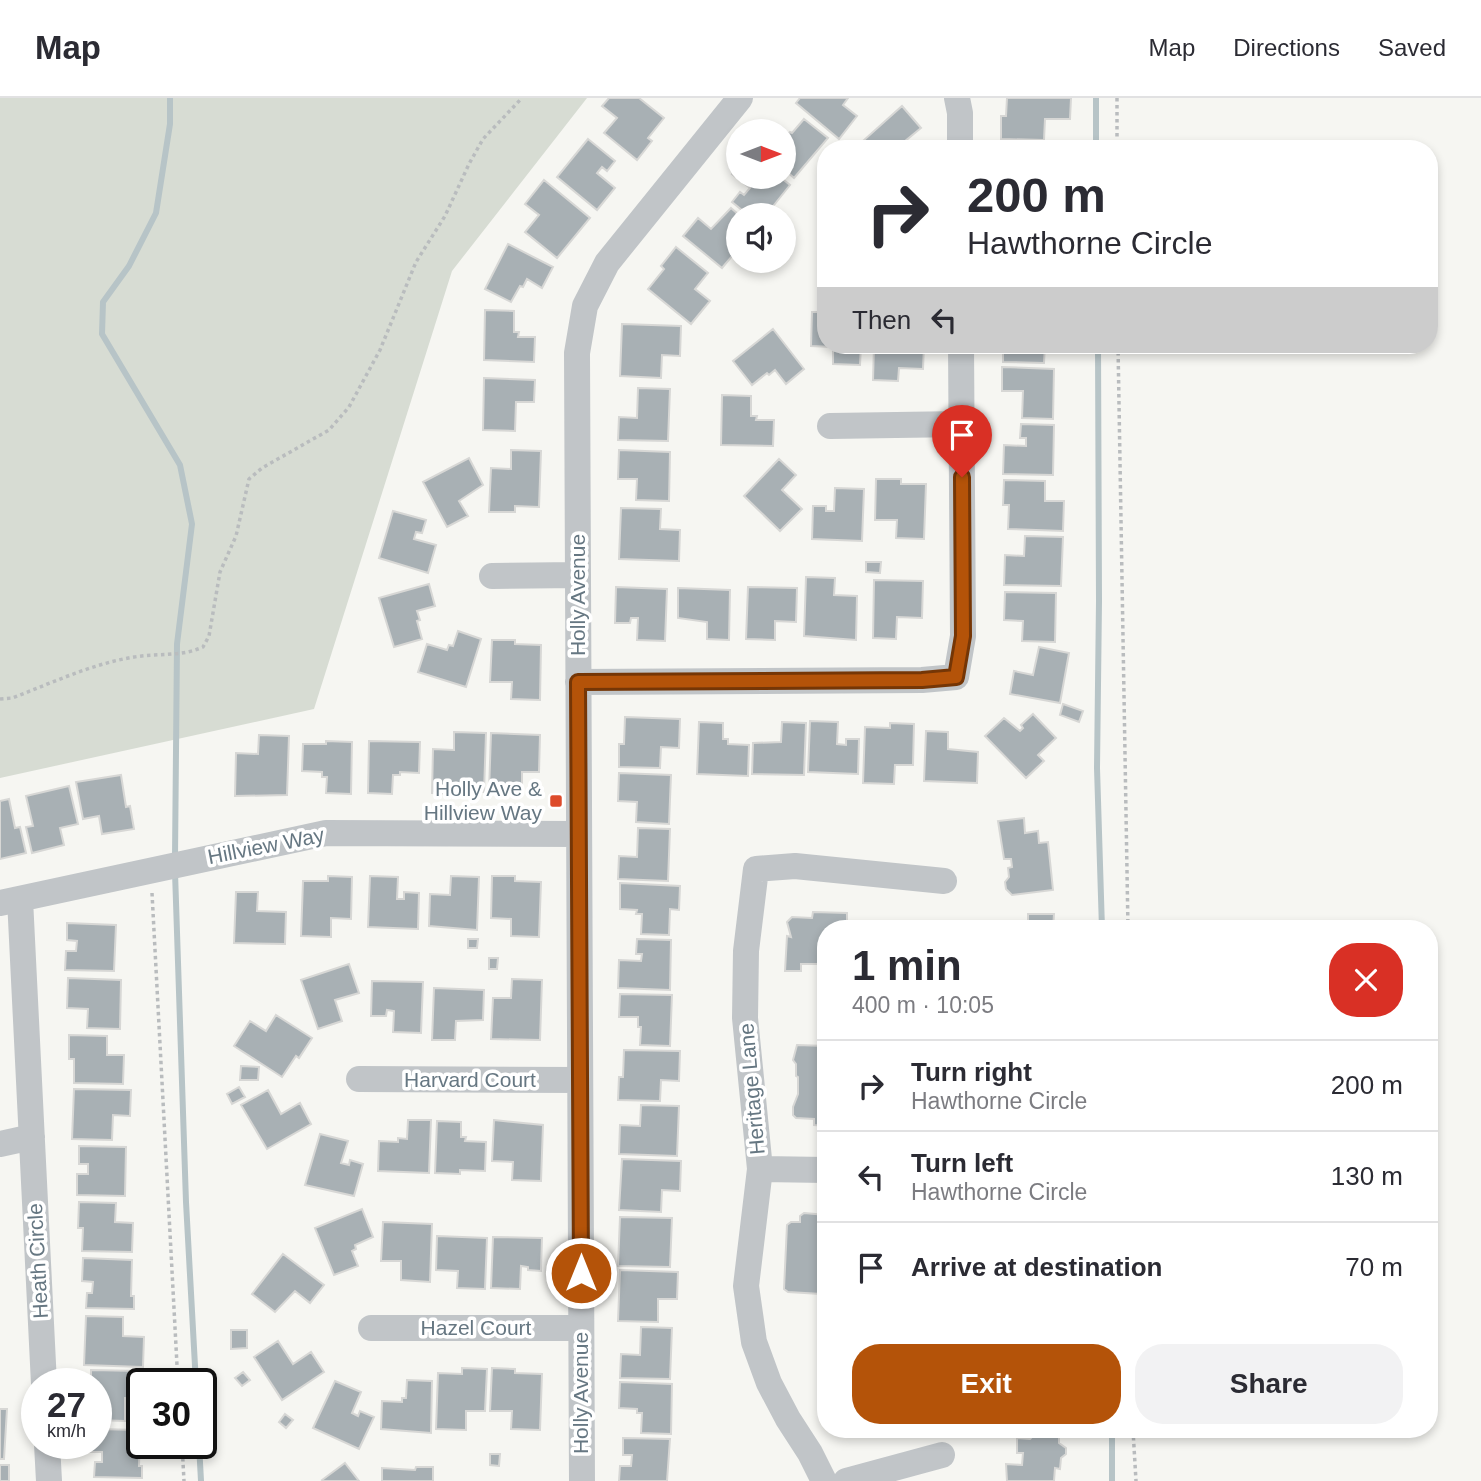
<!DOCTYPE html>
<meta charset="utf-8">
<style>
:root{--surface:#fff;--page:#f2f2f3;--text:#2b2b33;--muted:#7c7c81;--line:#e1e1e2;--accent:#b45309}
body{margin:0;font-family:Helvetica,sans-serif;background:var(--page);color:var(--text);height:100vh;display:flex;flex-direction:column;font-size:26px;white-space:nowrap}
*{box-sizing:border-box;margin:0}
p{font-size:23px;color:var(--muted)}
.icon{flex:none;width:38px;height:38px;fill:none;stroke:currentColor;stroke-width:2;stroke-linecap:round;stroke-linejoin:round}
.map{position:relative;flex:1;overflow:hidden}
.drawer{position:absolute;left:817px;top:822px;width:621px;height:518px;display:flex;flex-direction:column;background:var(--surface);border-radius:28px;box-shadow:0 4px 10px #0003}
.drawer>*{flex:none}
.hud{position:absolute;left:817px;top:42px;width:621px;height:214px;border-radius:28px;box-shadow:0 4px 10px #0003;background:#fff;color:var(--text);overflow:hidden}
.needle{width:46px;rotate:90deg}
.controls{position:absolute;left:726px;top:21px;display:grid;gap:14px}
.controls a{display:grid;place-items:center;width:70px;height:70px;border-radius:50%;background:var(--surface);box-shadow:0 4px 10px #0003;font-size:35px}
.speed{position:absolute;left:21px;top:1270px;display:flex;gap:14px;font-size:35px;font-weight:700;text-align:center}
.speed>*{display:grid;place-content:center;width:91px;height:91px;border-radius:50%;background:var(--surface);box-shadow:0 4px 10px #0003;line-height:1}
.speed small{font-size:18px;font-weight:400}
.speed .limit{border:4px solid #111;border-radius:10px;background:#fff;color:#111}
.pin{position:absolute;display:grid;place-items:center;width:60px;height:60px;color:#fff;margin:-72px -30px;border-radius:50% 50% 50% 0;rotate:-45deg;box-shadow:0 0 7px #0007}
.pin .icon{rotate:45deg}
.me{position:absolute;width:77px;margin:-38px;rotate:0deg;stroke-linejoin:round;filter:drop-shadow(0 0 5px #0008)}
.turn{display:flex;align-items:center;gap:24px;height:147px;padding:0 35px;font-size:32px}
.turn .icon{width:91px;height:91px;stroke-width:2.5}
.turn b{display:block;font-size:49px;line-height:60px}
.then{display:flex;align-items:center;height:66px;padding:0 35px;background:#0003;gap:14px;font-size:26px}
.round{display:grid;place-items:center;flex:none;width:74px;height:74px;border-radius:28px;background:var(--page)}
.head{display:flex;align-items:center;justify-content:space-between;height:119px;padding:0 35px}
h1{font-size:42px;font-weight:600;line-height:52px}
.primary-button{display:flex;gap:14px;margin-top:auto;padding:14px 35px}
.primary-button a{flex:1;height:80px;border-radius:28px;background:var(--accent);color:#fff;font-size:28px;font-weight:600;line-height:80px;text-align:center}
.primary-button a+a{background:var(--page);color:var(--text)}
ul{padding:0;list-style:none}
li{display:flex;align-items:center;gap:21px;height:91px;padding:0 35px;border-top:2px solid var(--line)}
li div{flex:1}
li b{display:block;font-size:26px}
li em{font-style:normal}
header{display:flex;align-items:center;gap:42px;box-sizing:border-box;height:98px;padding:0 35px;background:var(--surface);border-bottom:2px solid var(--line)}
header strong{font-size:33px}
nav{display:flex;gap:38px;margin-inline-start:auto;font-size:24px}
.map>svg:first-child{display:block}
.green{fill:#d7dcd3}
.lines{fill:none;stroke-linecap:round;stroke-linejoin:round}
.stream{stroke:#b7c4c7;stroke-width:6}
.building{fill:#a8b0b4;stroke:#d7d7d5;stroke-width:2}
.path{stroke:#b9bcbe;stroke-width:3.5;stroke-dasharray:3.5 3.5;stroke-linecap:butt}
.minor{stroke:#c1c5c8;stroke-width:26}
.route-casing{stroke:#753606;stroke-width:18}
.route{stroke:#b45309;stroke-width:12}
.poi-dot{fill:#dd4b2b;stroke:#fff;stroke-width:2.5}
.labels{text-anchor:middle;stroke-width:7;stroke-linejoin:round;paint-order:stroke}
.street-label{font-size:21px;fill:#667782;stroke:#fff}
.poi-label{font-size:21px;fill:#667782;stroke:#fff;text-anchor:end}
</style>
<header>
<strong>Map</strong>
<nav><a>Map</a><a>Directions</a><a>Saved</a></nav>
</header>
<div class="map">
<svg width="1481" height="1383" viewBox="0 0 1481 1383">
<rect width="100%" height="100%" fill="#f6f6f2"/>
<path class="green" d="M0,0h587l-135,173 -138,438 -314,69z"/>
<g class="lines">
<path class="stream" d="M170,0v26l-14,89 -27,53 -26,36 -1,32 78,131 12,59 -15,120 -2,214
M1096,0v51
M1098,247l1,256 -2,167 5,161
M175,774l11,330 10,182
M1112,1332v51
M199,1346l2,37"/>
</g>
<path class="building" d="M609,0h30l25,20 -16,20 4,3 -15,19 -33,-27 13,-15 -15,-12z
M800,0h48l-5,7 14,11 -18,23 -43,-36z
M1007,0h64l-1,21h-25l-1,21 -43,-1v-23h5z
M902,8l19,22 -17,14 5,6 4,-4 4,5h-46l-7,-9z
M804,21l24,19 -34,40 -10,-9v-31l6,-6 2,1z
M588,41l27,22 -8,10 -5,-4 -5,6 18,15 -18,22 -40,-33z
M1022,47l31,1v3h-32z
M738,68v11h42l10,8 -24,30h-18l-16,-13 8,-10 4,3 6,-7 -18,-14z
M544,82l46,38 -33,40 -32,-26 14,-17 -14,-11z
M731,110l8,7 -1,34 -16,19 -39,-32 15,-18 13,11z
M508,146l45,23 -11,21 -15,-9 -4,8 -3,-1 -9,16 -26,-13z
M676,149l32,26 -13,16 15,12 -19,23 -43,-35 16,-20 -3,-3z
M485,212l29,1v21h5l-1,5h17l-1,25 -50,-2z
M812,214h14v33h35l-1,20 -27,-1v-17l-22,-1z
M622,226l59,2 -1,30 -18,-1 -1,23 -41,-2z
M773,231l31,40 -18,15 -11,-14 -6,5 -2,-2 -15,12 -19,-24z
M874,247h50l-1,24 -24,-1 -1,13 -25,-1z
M1003,247h42l-1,18 -41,-1z
M1002,269l52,2 -1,50 -31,-1 1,-27h-21z
M484,280l51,2 -1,22h-18l-1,29 -32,-1z
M638,290l32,1 -2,52 -50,-1 1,-23 18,1z
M722,297l29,1v20h6l-1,4h18l-1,26 -52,-1z
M1021,326l33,1 -1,50 -50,-1 1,-29 22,1v-8h-6z
M511,352l30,1 -2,56 -24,-1v6h-26l2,-44 20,1z
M619,352l51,2 -1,49 -33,-1 1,-21h-19z
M469,360l14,27 -24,16 9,15 -21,11 -24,-45z
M779,361l17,16 -14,15 20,19 -22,22 -36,-35z
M876,381h25v5h25l-2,55 -28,-1 1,-18h-22z
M1004,382l41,1v20h19l-1,30 -55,-2 1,-24h-6z
M835,390l29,1 -2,52 -50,-2 1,-33h13v5h8z
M621,410l40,1 -1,20 20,1 -1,31 -60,-2z
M393,413l33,9 -4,13 -6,-1 -2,7 22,6 -8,28 -49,-15z
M1025,438l38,1 -2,49 -57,-1 1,-30 19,1z
M866,464h15l-1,11 -14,-1z
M806,479l29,1 -1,17 23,1 -1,44 -52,-4z
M874,482l49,1 -1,37 -25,-1 -1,22 -23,-1z
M429,486l6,22 -18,5 3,9 -3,1 5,18 -28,8 -15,-49z
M616,489l51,2 -2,52 -28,-1 1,-22h-7l-1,5h-15z
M748,489l49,1 -1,34 -21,-1v19l-29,-1z
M678,490l52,2 -1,50 -22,-1v-17l-29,-4z
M1005,494l51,1 -1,49 -33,-1 1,-20 -19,-1z
M458,533l23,8 -15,48 -48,-15 9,-28 20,6 2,-5 4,1z
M492,542h23v4l26,1 -1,55 -29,-1 1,-17h-22z
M1039,549l30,6 -9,50 -50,-9 4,-23 19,4z
M1063,606l20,7 -4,11 -19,-7z
M1033,616l23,24 -18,17 6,6 -18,17 -41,-42 19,-18 16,13 3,-3 -2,-3z
M625,619l55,2 -1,29 -18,-1 -1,21 -41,-1v-23h5z
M810,623l28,1 -1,22 9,1v-6h13l-1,35 -50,-2z
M699,624l24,1v16h5v5l21,1 -1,31 -51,-2z
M782,624l24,1 -2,52 -52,-1 1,-31 28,-1z
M890,625l24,1 -1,41h-18l-1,19 -31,-1 2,-56 25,1z
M926,633l22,1v17l30,3 -1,31 -53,-2z
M454,634l32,1 -2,59 -29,-1v3l-23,-1 1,-44 21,1z
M491,635l49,2 -1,37h-17v21l-33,-1z
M259,637l30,1 -2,59 -52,1 1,-43 22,1z
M326,643l26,1 -1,52 -25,-1 1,-16h-5v-5l-20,-1 1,-27h23z
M369,643l51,1 -1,31 -19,-1v3h-7l-1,19 -24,-1z
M619,675l52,2 -2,49 -33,-2 1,-20 -19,-1z
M121,677l5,32 4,-1 4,23 -32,5 -3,-18 -16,3 -7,-37z
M69,688l9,38 -18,4 4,17 -32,8 -6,-26 7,-1 -7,-30z
M9,701l6,29 5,-1 6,26 -26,6v-58z
M1024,720l1,15 13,-2 1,12 9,-1 5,48 -41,5 -6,-6 -1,-7 4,-5 -1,-9 4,-1 -1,-8h-7l-6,-38z
M638,730l32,1 -2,52 -50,-2 1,-23 18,1z
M328,778l24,1 -1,42 -20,-1v19l-30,-1 2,-55h25z
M370,778l28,1 -1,22h7v-7l15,1 -1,36 -50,-2z
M451,778l28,1 -2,53 -48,-4 1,-32 20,1z
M492,778h23v5l26,1 -2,55 -28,-1v-17l-20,-1z
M620,785l60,3 -1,24 -9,-1 -1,26 -28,-1 1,-20h-6l1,-4 -17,-1z
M236,794h22l-1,19 29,1 -1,32 -51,-1z
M813,814l34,1v16h-21v31l-6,-1v5h-19v7h-16l2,-35 4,1 -4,-15 5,-5 20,1z
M1028,816h26l-1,15h-25z
M859,823l23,1 -1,7h-22z
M67,825l49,2 -2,46 -49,-1 1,-19h10l1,-10 -10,-1z
M468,841h10l-1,9h-9z
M637,841l34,1 -1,50 -52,-2 1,-28 22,1 1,-7h-6z
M489,860h9l-1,11h-8z
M349,866l10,29 -24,7 7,21 -24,8 -17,-49z
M68,880l53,2 -1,49 -33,-1 1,-19 -21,-1z
M512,881l30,1 -2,60 -49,-1 2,-41h18z
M372,883l51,1 -2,51 -28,-1 1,-21 -7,-1 -1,6h-15z
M434,890l50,2 -1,30 -27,1 -1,19h-23z
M620,896l52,1 -2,51 -30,-1 1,-18h-3v-10h-19z
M276,917l36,23 -13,20 -3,-2 -14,21 -48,-31 16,-25 16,10z
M69,937l38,1v19h17l-1,29 -49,-1v-24h-5z
M797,947l29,1v80l-12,-1v-6l-18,-1 -3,-3v-8l5,-13v-17l-2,-1v-12l-3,-4z
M624,952l56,1 -1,30 -18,-1 -1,21 -42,-1 1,-23h4z
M241,968l18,1 -1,13h-18z
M239,989l6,10 -13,7 -5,-10z
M74,991l57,1 -1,26 -17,-1 -1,25 -40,-1z
M268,992l13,24 19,-11 11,21 -44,25 -26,-44z
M641,1007l38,1 -2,50 -58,-2 1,-29 20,1z
M408,1022h23l-2,53 -51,-2 1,-30 19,1v-4l9,1z
M494,1022l49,5 -2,56 -29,-1 1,-18 -21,-1z
M437,1023l24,1v15h5l-1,4 21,1 -1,29 -25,-1v4l-25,-1z
M320,1036l28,7 -7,22 8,2 1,-5 13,4 -9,32 -49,-11z
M79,1048l47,1 -1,49 -48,-1v-21h11v-10h-9z
M622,1061l59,2 -1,30 -18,-1 -1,22 -42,-2z
M79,1104l37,1 -1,19 18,1 -1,29 -50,-1 1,-23h-5z
M362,1111l11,28 -18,8 1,4 -4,2 6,15 -24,9 -19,-47z
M804,1115l22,2v91l-6,-4 1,-8 -33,-2 -4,-3 3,-64 4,-3h9v-6z
M620,1119l52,1 -2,49 -52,-1z
M383,1124l49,2 -2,58 -29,-2v-19h-20z
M437,1138l50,2 -2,51 -28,-1 1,-17 -22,-1z
M493,1139l49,1 -1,33 -13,-1v-3l-7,-1 -1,23 -29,-1z
M283,1156l41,31 -14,18 -15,-12 -20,21 -23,-18z
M83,1160l49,2 -1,36h3v13l-48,-1 1,-15h5l1,-11 -11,-1z
M620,1172l58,2 -1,27h-19v23l-40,-1z
M86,1218l37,1v19l21,1 -1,30 -59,-2z
M641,1229l31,1 -2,51 -50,-1 1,-24 19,1z
M231,1232h16v18l-16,1z
M278,1243l15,23 18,-12 13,20 -42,28 -28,-43z
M462,1270l25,1 -2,42h-19v19l-30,-1 2,-56 24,1z
M492,1270l23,1v4l27,1 -2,56 -29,-1 1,-18h-22z
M91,1272l49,1 -1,28 -14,-1v23l-29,-1v-36h-5z
M243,1274l7,8 -8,6 -7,-8z
M407,1282l25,1 -1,52 -50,-4 1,-28 20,1v-4h4z
M335,1283l26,11 -9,21 6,3 2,-5 14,6 -15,32 -46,-21z
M620,1284l52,2 -1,50 -30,-1 1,-20h-5v-4l-18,-1z
M0,1311h7l-3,50h-4z
M285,1316l8,6 -7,8 -7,-6z
M96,1331l44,1 -1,36h3v12l-48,-1 1,-15h7v-10h-12v-8h6z
M1035,1336l24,2v7l7,5v6l-5,4 -1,11 -5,-1 -1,13h-47l-1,-17 16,1 1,-12h-6v-15l13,1z
M623,1340l47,1 -3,42h-48l1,-15h11l1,-11h-9z
M490,1356h10l-1,12 -9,-1z
M345,1365l14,18h-36l-1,-1z
M0,1367h9v16h-9z
M416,1369h17v14h-51v-13l33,2z"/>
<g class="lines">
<path class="path" d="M1117,0v51
M1118,247l10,584
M0,601l12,-1c40,-15 79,-34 122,-41 24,-4 47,0 69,-10l6,-11 11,-64 16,-36 13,-57 13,-11 67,-38 20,-23 31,-57 36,-88 29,-46 24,-52 14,-25 39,-41
M152,795l26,491
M1133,1332l3,51
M182,1346l2,37"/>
<path class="minor" d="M957,0l3,15v36
M830,328l132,-2
M492,478l86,-1
M578,584l344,-2 34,-3 7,-41 -2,-291
M20,801l24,485
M0,805l326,-70 253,1
M359,981l221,1
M0,1046l32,-7
M760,1071l66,1
M371,1230h210
M47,1346l2,37
M582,1383l-5,-1128 8,-47 22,-43 133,-165
M824,1383l-14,-28 -22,-34 -19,-36 -15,-41 -8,-56 14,-117 -15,-151 1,-67 10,-82 39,-3 149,15
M846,1383l96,-26"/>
</g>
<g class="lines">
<g class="route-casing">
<path id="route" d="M581,1175l-3,-591 344,-2 34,-3 7,-41 -1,-159"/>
</g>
<use href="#route" class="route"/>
</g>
<rect class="poi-dot" x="549" y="696" width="14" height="14" rx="3.5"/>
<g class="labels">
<g class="street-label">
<text transform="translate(578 497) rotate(-90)" y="7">Holly Avenue</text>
<text transform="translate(266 748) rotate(-11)" y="7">Hillview Way</text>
<text x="470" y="989">Harvard Court</text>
<text transform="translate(752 991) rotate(-95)" y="7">Heritage Lane</text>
<text transform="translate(38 1163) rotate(-93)" y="7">Heath Circle</text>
<text x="476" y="1237">Hazel Court</text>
<text transform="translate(581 1295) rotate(-90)" y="7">Holly Avenue</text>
</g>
<g class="poi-label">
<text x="542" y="698">Holly Ave &amp;<tspan x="542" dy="24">Hillview Way</tspan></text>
</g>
</g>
</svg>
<div class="controls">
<a><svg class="needle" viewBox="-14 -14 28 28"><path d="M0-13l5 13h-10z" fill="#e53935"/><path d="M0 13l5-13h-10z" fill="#7c7c81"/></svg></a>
<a><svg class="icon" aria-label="sound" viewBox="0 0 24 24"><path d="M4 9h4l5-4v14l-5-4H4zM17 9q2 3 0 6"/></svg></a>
</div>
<div class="speed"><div>27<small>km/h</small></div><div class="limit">30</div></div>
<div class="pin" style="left:962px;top:379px;background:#d93025"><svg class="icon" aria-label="arrive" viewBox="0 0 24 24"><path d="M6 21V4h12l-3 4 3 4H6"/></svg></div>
<svg class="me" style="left:581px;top:1175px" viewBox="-20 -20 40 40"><circle r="17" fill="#b45309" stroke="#fff" stroke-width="3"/><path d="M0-11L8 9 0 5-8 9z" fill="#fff"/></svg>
<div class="hud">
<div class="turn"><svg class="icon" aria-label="right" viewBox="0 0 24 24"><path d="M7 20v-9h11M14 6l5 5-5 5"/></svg><div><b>200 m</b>Hawthorne Circle</div></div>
<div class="then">Then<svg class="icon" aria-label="left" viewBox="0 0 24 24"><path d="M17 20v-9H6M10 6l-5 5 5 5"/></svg></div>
</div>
<section class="drawer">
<div class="head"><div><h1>1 min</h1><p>400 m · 10:05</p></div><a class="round" style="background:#d93025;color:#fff"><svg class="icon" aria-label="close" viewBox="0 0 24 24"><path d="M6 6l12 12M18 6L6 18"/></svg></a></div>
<ul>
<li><svg class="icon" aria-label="right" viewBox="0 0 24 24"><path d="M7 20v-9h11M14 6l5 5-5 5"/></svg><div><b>Turn right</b><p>Hawthorne Circle</p></div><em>200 m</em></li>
<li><svg class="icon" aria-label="left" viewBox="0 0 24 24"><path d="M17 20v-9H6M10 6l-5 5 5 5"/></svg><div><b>Turn left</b><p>Hawthorne Circle</p></div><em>130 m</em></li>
<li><svg class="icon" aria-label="arrive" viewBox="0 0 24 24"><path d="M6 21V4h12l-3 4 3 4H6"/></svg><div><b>Arrive at destination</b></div><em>70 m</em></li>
</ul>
<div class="primary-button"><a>Exit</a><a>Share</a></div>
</section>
</div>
